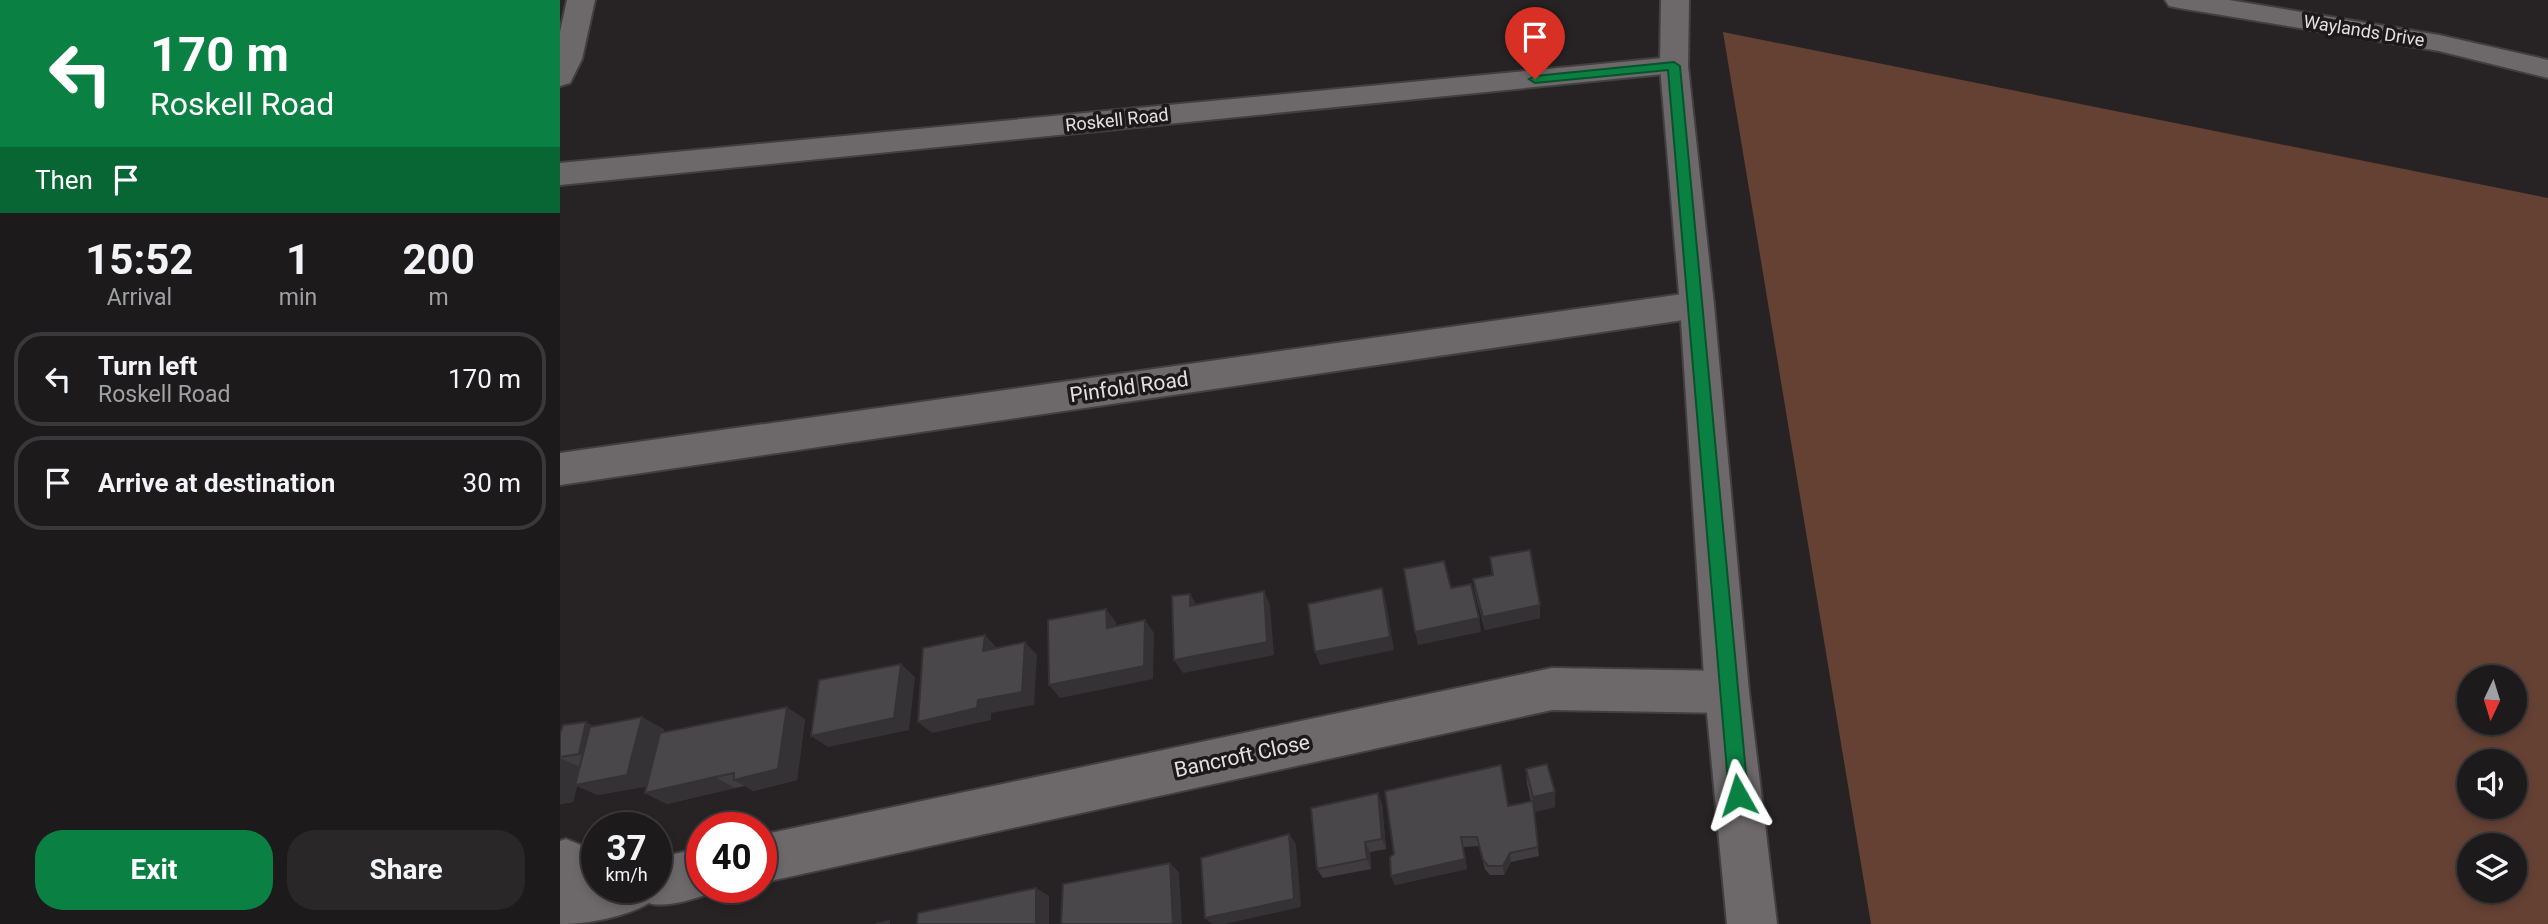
<!DOCTYPE html>
<style>
:root{--surface:#1d1a1c;--page:#2a2729;--text:#f1f3f6;--muted:#a0a1a3;--line:#3b383b;--accent:#0b8043}
body{margin:0;font-family:Roboto,sans-serif;background:var(--page);color:var(--text);height:100vh;display:flex;flex-direction:column;font-size:26px;white-space:nowrap}
*{box-sizing:border-box;margin:0}
p{font-size:23px;color:var(--muted)}
.icon{flex:none;width:38px;height:38px;fill:none;stroke:currentColor;stroke-width:2;stroke-linecap:round;stroke-linejoin:round}
.map{position:relative;flex:1;overflow:hidden}
.side{display:flex;flex-direction:column;background:var(--surface);width:560px}
.side>*{flex:none}
.banner{background:#0b8043;color:#fff;overflow:hidden}
.needle{width:46px;rotate:184deg}
.tools{position:absolute;left:1897px;top:665px;display:grid;gap:14px}
.tools a{display:grid;place-items:center;width:70px;height:70px;border-radius:50%;background:var(--surface);box-shadow:0 4px 10px #0003,0 0 0 2px var(--line);font-size:35px}
.speed{position:absolute;left:21px;top:812px;display:flex;gap:14px;font-size:35px;font-weight:700;text-align:center}
.speed>*{display:grid;place-content:center;width:91px;height:91px;border-radius:50%;background:var(--surface);box-shadow:0 4px 10px #0003,0 0 0 2px var(--line);line-height:1}
.speed small{font-size:18px;font-weight:400}
.speed .limit{border:10px solid #d22;background:#fff;color:#111}
.pin{position:absolute;display:grid;place-items:center;width:60px;height:60px;color:#fff;margin:-72px -30px;border-radius:50% 50% 50% 0;rotate:-45deg;box-shadow:0 0 7px #0007}
.pin .icon{rotate:45deg}
.me{position:absolute;width:77px;margin:-38px;rotate:354deg;stroke-linejoin:round;filter:drop-shadow(0 0 5px #0008)}
.turn{display:flex;align-items:center;gap:24px;height:147px;padding:0 35px;font-size:32px}
.turn .icon{width:91px;height:91px;stroke-width:2.5}
.turn b{display:block;font-size:49px;line-height:60px}
.then{display:flex;align-items:center;height:66px;padding:0 35px;background:#0003;gap:14px;font-size:26px}
.eta{display:flex;justify-content:space-evenly;align-items:center;height:119px;text-align:center}
.eta b{font-size:42px;font-weight:700;line-height:49px}
.cta{display:flex;gap:14px;margin-top:auto;padding:14px 35px}
.cta a{flex:1;height:80px;border-radius:28px;background:var(--accent);color:#fff;font-size:28px;font-weight:700;line-height:80px;text-align:center}
.cta a+a{background:var(--page);color:var(--text)}
ul{padding:0;list-style:none}
li{display:flex;align-items:center;gap:21px;height:94px;margin:0 14px 10px;padding:0 21px;border:4px solid var(--line);border-radius:28px}
li div{flex:1}
li b{display:block;font-size:26px}
li em{font-style:normal}
main{display:flex;flex:1;min-height:0}
.map>svg:first-child{display:block}
.green{fill:#654134;fill-rule:evenodd}
.lines{fill:none;stroke-linecap:round;stroke-linejoin:round}
.minor-casing{stroke:#423f41;stroke-width:4}
.tertiary-casing{stroke:#423f41;stroke-width:4}
.minor{fill:#6d696b;fill-rule:evenodd}
.tertiary{fill:#6d696b;fill-rule:evenodd}
.wall{fill:#403d40}
.shaded-wall{fill:#343234}
.building{fill:#4a474b;stroke:#343234;stroke-width:2}
.route{fill:#0b8043;stroke:#07532c;stroke-width:2}
.labels{text-anchor:middle;stroke-width:7;stroke-linejoin:round;paint-order:stroke}
.far-street-label{font-size:18px;fill:#e2dfe1;stroke:#1d191b}
.street-label{font-size:21px;fill:#e2dfe1;stroke:#1d191b}
</style>
<main>
<section class="side">
<div class="banner">
<div class="turn"><svg class="icon" aria-label="left" viewBox="0 0 24 24"><path d="M17 20v-9H6M10 6l-5 5 5 5"/></svg><div><b>170 m</b>Roskell Road</div></div>
<div class="then">Then<svg class="icon" aria-label="arrive" viewBox="0 0 24 24"><path d="M6 21V4h12l-3 4 3 4H6"/></svg></div>
</div>
<div class="eta">
<div><b>15:52</b><p>Arrival</p></div>
<div><b>1</b><p>min</p></div>
<div><b>200</b><p>m</p></div>
</div>
<ul>
<li><svg class="icon" aria-label="left" viewBox="0 0 24 24"><path d="M17 20v-9H6M10 6l-5 5 5 5"/></svg><div><b>Turn left</b><p>Roskell Road</p></div><em>170 m</em></li>
<li><svg class="icon" aria-label="arrive" viewBox="0 0 24 24"><path d="M6 21V4h12l-3 4 3 4H6"/></svg><div><b>Arrive at destination</b></div><em>30 m</em></li>
</ul>
<div class="cta"><a>Exit</a><a>Share</a></div>
</section>
<div class="map">
<svg width="1988" height="924" viewBox="0 0 1988 924">
<rect width="100%" height="100%" fill="#272325"/>
<path class="green" d="M1163,32l825,166v726h-677zM1909,677h46v46h-46zM1909,761h46v46h-46zM1909,845h46v46h-46z"/>
<g class="lines">
<g class="minor-casing">
<path id="minor" d="M1605,0h64l210,35 109,25v18l-109,-27 -260,-43 -10,-2z
M1114,57l10,3 4,6 -4,6 -1124,113v-22z
M1137,292l12,4 5,9 -5,9 -12,4 -1137,167v-32z
M992,668l175,3 16,6 6,15 -6,15 -16,6 -175,-3 -791,173v-48z
M6,839l17,7 7,17 -2,9 9,-2v17h59v-29l46,-10v39h18c-12,10 -57,22 -71,16 -24,14 -61,21 -89,21v-83z"/>
</g>
<g class="tertiary-casing">
<path id="tertiary" d="M7,0h28l-13,59 -12,24 -10,3v-54z
M1101,0h28l-1,66 26,239 35,387 28,232h-50l-22,-232 -25,-387 -20,-239z"/>
</g>
<use href="#minor" class="minor"/>
<use href="#tertiary" class="tertiary"/>
</g>
<path class="wall" d="M930,557l50,61 -55,12 -10,-37 -2,-14 19,-4z
M245,719l-8,61 -44,11 -8,-5 -10,2 -68,16 -22,-11 2,-7 -49,9 -21,-9 -4,16 -13,2v-70l104,-5 -1,3z
M966,769l29,23v15l-21,5 5,44 -28,6 -7,13h-14l-5,-6 -6,-23 -16,1 4,22 -72,16 -4,-9 117,-70 23,-4 -4,-18z
M822,804l4,45 -16,3 1,17 -48,9 -6,-9z"/>
<path class="shaded-wall" d="M822,588l4,14 8,48 -74,15 -5,-13z
M704,591l6,14 4,50 -91,18 -9,-13z
M630,594l8,13 -8,-1z
M980,605v13l-55,12 -2,-13z
M546,609l10,13 1,19 -10,-13z
M919,618l2,14 -63,13 -3,-13z
M585,620l9,13 -1,46 -93,19 -11,-13z
M425,635l12,13 -14,3z
M465,642l12,13 -3,50 -43,8v7l-59,13 -14,-11z
M341,664l14,13 -6,53 -81,17 -17,-11z
M227,707l18,12 -8,61 -44,11 -19,-11z
M82,717l22,12 -14,57 -52,9 -21,-9 -4,16 -13,2v-46l22,10z
M26,722l22,12 -6,32 -23,-12z
M155,777l20,11 -68,16 -22,-11z
M995,792v15l-22,5v-15z
M818,793l4,11 4,45 -4,-10z
M729,834l7,10 5,63 -76,17h-13l-7,-6z
M901,837l6,32 -72,16 -4,-9z
M805,842l5,10 1,17 -4,-10z
M950,853l1,9 -7,13 -1,-9z
M610,863l9,9 3,52h-9z
M476,888l13,8v28h-13z"/>
<path class="building" d="M970,550l10,55 -57,12 -10,-38 20,-4 -3,-18z
M884,561l7,27 20,-4 8,34 -64,14 -11,-63z
M822,588l8,49 -75,15 -7,-48z
M704,591l3,51 -93,18 -2,-64 18,-2v12z
M546,609l1,19 38,-8 -1,46 -95,19 -1,-65z
M425,635l-2,16 42,-9 -3,50 -44,8 -1,8 -59,14 5,-74z
M341,664l-7,54 -83,18 8,-56z
M227,707l-9,62 -44,11v-7l-19,4 -70,16 15,-60z
M82,717l-15,58 -52,10 15,-58z
M26,722l-7,32 -19,3v-23l3,-9z
M987,764l8,28 -22,5 -7,-28z
M941,765l7,41 25,-5 5,46 -28,6 -7,13h-15l-5,-6 -6,-23h-16l4,22 -74,17 -1,-19 4,-3 -9,-63z
M818,793l4,46 -17,3 2,17 -50,10 -6,-61z
M729,834l5,65 -89,19 -4,-60z
M610,863l3,61h-112l2,-40z
M476,888v36h-119l1,-11z
M329,921v3h-13z"/>
<path class="route" d="M1114,62l6,4 68,729 -3,7 -7,2 -7,-2 -2,-7 -61,-725 -133,13 -6,-4 6,-3z"/>
<g class="labels">
<g class="far-street-label">
<text transform="translate(1804 31) rotate(9)" y="6">Waylands Drive</text>
<text transform="translate(557 120) rotate(-6)" y="6">Roskell Road</text>
</g>
<g class="street-label">
<text transform="translate(569 387) rotate(-8)" y="7">Pinfold Road</text>
<text transform="translate(682 756) rotate(-12)" y="7">Bancroft Close</text>
</g>
</g>
</svg>
<div class="tools">
<a><svg class="needle" viewBox="-14 -14 28 28"><path d="M0-13l5 13h-10z" fill="#e53935"/><path d="M0 13l5-13h-10z" fill="#a0a1a3"/></svg></a>
<a><svg class="icon" aria-label="sound" viewBox="0 0 24 24"><path d="M4 9h4l5-4v14l-5-4H4zM17 9q2 3 0 6"/></svg></a>
<a><svg class="icon" aria-label="layers" viewBox="0 0 24 24"><path d="M12 4l9 5-9 5-9-5zM3 14l9 5 9-5"/></svg></a>
</div>
<div class="speed"><div>37<small>km/h</small></div><div class="limit">40</div></div>
<div class="pin" style="left:975px;top:79px;background:#d93025"><svg class="icon" aria-label="arrive" viewBox="0 0 24 24"><path d="M6 21V4h12l-3 4 3 4H6"/></svg></div>
<svg class="me" style="left:1178px;top:795px" viewBox="-20 -20 40 40"><path d="M0-17L14 15 0 8-14 15z" fill="#0b8043" stroke="#fff" stroke-width="4"/></svg>
</div>
</main>
